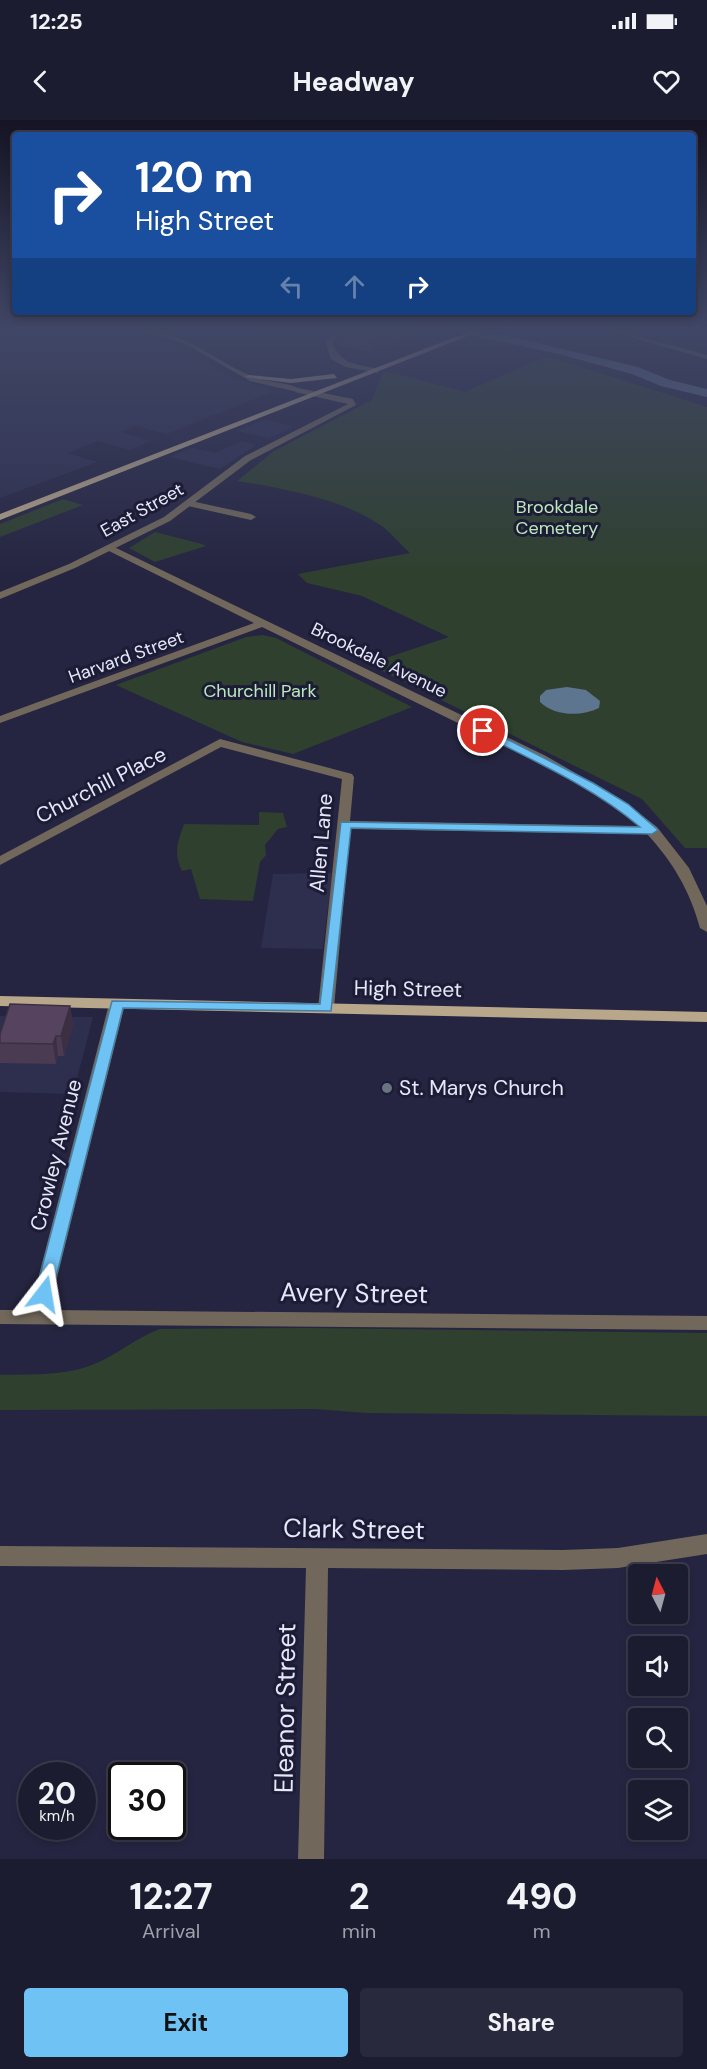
<!DOCTYPE html>
<style>
:root{--surface:#1c1c31;--page:#29293d;--text:#f1f3f6;--muted:#a0a1ab;--line:#3a3a4d;--accent:#6fc2f4}
body{margin:0;font-family:"DM Sans",sans-serif;background:var(--page);color:var(--text);height:100vh;display:flex;flex-direction:column;font-size:22px;white-space:nowrap}
*{box-sizing:border-box;margin:0}
p{font-size:20px;color:var(--muted)}
.icon{flex:none;width:33px;height:33px;fill:none;stroke:currentColor;stroke-width:2;stroke-linecap:round;stroke-linejoin:round}
.map{position:relative;height:1739px;overflow:hidden}
.side{display:flex;flex-direction:column;background:var(--surface);flex:1}
.side>*{flex:none}
.guide{position:absolute;left:12px;top:12px;width:684px;height:183px;border-radius:6px;box-shadow:0 3px 9px #0003,0 0 0 2px var(--line);background:#1a4fa0;color:#fff;overflow:hidden}
.needle{width:39px;rotate:354deg}
.tools{position:absolute;left:628px;top:1444px;display:grid;gap:12px}
.tools a{display:grid;place-items:center;width:60px;height:60px;border-radius:6px;background:var(--surface);box-shadow:0 3px 9px #0003,0 0 0 2px var(--line);font-size:30px}
.speed{position:absolute;left:18px;top:1642px;display:flex;gap:12px;font-size:30px;font-weight:700;text-align:center}
.speed>*{display:grid;place-content:center;width:78px;height:78px;border-radius:50%;background:var(--surface);box-shadow:0 3px 9px #0003,0 0 0 2px var(--line);line-height:1}
.speed small{font-size:15px;font-weight:400}
.speed .limit{border:3px solid #111;border-radius:9px;background:#fff;color:#111}
.pin{position:absolute;display:grid;place-items:center;width:51px;height:51px;color:#fff;margin:-26px;border:3px solid #fff;border-radius:50%;box-shadow:0 2px 6px #0007}
.me{position:absolute;width:66px;margin:-33px;rotate:14deg;stroke-linejoin:round;filter:drop-shadow(0 0 4px #0008)}
.turn{display:flex;align-items:center;gap:21px;height:126px;padding:0 24px;font-size:27px}
.turn .icon{width:78px;height:78px;stroke-width:2.5}
.turn b{display:block;font-size:42px;line-height:51px}
.lanes{display:flex;align-items:center;height:57px;padding:0 24px;background:#0003;justify-content:center;gap:30px;direction:ltr}
.lanes .off{opacity:.35}
.eta{display:flex;justify-content:space-evenly;align-items:center;height:102px;text-align:center}
.eta b{font-size:36px;font-weight:700;line-height:42px}
.primary-button{display:flex;gap:12px;margin-top:auto;padding:12px 24px}
.primary-button a{flex:1;height:69px;border-radius:6px;background:var(--accent);color:#111;font-size:24px;font-weight:700;line-height:69px;text-align:center}
.primary-button a+a{background:var(--page);color:var(--text)}
.status{display:flex;justify-content:space-between;align-items:center;height:42px;padding:0 30px;background:var(--surface);direction:ltr}
.status svg{height:16px;fill:currentColor}
header{display:flex;justify-content:space-between;align-items:center;height:78px;padding:0 24px;background:var(--surface);font-size:27px;font-weight:700}
.map>svg:first-child{display:block}
.built{fill:#2e2e4f}
.green{fill:#2f402e}
.water{fill:#5e7590}
.lines{fill:none;stroke-linecap:round;stroke-linejoin:round}
.minor{fill:#71685b;fill-rule:evenodd}
.tertiary{fill:#71685b;fill-rule:evenodd}
.primary{fill:#b9a78b;fill-rule:evenodd}
.wall{fill:#4a3a52}
.shaded-wall{fill:#3c2f42}
.building{fill:#56435f;stroke:#3c2f42;stroke-width:1.5}
.route{fill:#6fc2f4;stroke:#487e9f;stroke-width:1.5}
.worship-dot{fill:#6b7280;stroke:#1c1c36;stroke-width:2}
.labels{text-anchor:middle;stroke-width:6;stroke-linejoin:round;paint-order:stroke}
.far-park-label{font-size:18px;fill:#bceab9;stroke:#1c1c36}
.far-street-label{font-size:18px;fill:#e6e8fa;stroke:#1c1c36}
.street-label{font-size:21px;fill:#e6e8fa;stroke:#1c1c36}
.poi-label{font-size:21px;fill:#e6e8fa;stroke:#1c1c36;text-anchor:start}
.near-street-label{font-size:26px;fill:#e6e8fa;stroke:#1c1c36}
</style>
<div class="status"><b>12:25</b><svg viewBox="0 0 49 12"><path d="M0 12V9h3v3zM5 12V6h3v6zM10 12V3h3v9zM15 12V0h3v12zM26 1h20v11H26zM47 4h2v5h-2z"/></svg></div>
<header><svg class="icon" aria-label="back" viewBox="0 0 24 24"><path d="M15 5l-7 7 7 7"/></svg>Headway<svg class="icon" aria-label="heart" viewBox="0 0 24 24"><path d="M12 20l-8-8c-3-5 5-10 8-4 3-6 11-1 8 4z"/></svg></header>
<div class="map">
<svg width="707" height="1739" viewBox="0 0 707 1739">
<rect width="100%" height="100%" fill="#252541"/>
<path class="built" d="M0,212h131l15,3 32,10 52,32 44,14 -107,43 -31,-8 -15,6 30,9 -21,9 -32,-9 -31,12 30,9 -97,36z
M265,299l29,8 -25,11 -33,-7z
M241,321l15,4 -36,24 -50,-12 22,-9 24,5z
M332,753l-9,76 -62,-1 12,-74z
M0,896l93,1 -20,77 -73,-2z"/>
<path class="green" d="M547,236l160,51v441h-22l-43,-49 -274,-135 81,-27 -87,-41 -55,-13 -9,-9 112,-21c-9,-8 -17,-18 -27,-26 -36,-27 -102,-39 -146,-46l37,-30 98,-51 11,-27 6,-1 76,20z
M63,379l20,6 -83,32v-13z
M155,412l47,12 4,2 -51,16 -26,-14z
M263,515l13,3 136,69 -119,47 -51,-12 -126,-57 130,-48z
M259,692l24,1 4,14 -9,2 -13,16 1,10 -6,7 -7,39 -53,-2 -9,-30 -9,2c-9,-18 -4,-30 2,-47l75,1z
M309,1208l398,5v83l-341,-3 -51,-4 -315,1v-35c28,-1 62,1 89,-9 26,-9 46,-28 71,-37z"/>
<path class="water" d="M458,212l46,3 134,32 32,13 37,9v8l-46,-11 -29,-12 -73,-20z
M567,567l19,3 14,11 -1,7c-18,9 -45,8 -59,-6v-6l6,-6z"/>
<g class="lines">
<path class="minor" d="M145,212c44,0 72,32 112,46 14,5 32,4 45,12l-4,2 -48,-11 -64,-37z
M334,212h7l-9,10c9,23 24,22 46,27v4l-32,-6 -15,-8 -6,-17z
M612,212h11l84,23v4z
M191,381l60,13 5,3 -5,3 -63,-14v-4z
M110,425l436,211 76,44 35,27 32,41 18,38v26l-7,-4c-10,-37 -27,-66 -53,-94l-297,-5 -16,179 -3,3h-10l-3,-3 24,-229 -121,-32 -221,118v-9l220,-117 132,35 2,3 -4,44 289,5 -26,-20 -49,-31 -302,-148 -262,96v-7l254,-93 -147,-73 -2,-2z
M117,879l8,5 -76,306 658,6v14l-707,-6v-14h30l79,-306z
M707,1414v20l-89,14 -55,2 -235,-2 -4,291h-26l8,-291 -306,-2v-20l563,4 55,-2z"/>
<path class="tertiary" d="M298,268l55,11 3,6 -105,55 -81,61 -95,47 -75,31v-7l69,-28 95,-47 81,-61 103,-52 -53,-12z"/>
<path class="primary" d="M468,212h10l-478,188v-6z
M334,254l3,4 -46,5 -46,-6 4,-2 42,4z
M0,876l707,16v10l-707,-16z"/>
</g>
<path class="wall" d="M426,212l-55,20 -34,-7 -1,-12z
M70,886l3,20 -9,30h-6l-2,8 -56,-1v-29z"/>
<path class="shaded-wall" d="M394,212h32l-55,20v-12z
M70,886l3,20 -9,30 -3,-20z
M56,916l2,20 -2,8 -3,-20z"/>
<path class="building" d="M338,212h56l-23,8 -35,-7z
M10,884l60,2 -9,30h-5l-3,8 -53,-1v-9z"/>
<linearGradient id="sky" x2="0" y2="1"><stop stop-color="#141424"/><stop offset="0.46" stop-color="#404665"/><stop offset="1" stop-color="#404665" stop-opacity="0"/></linearGradient>
<rect width="707" height="456" fill="url(#sky)"/>
<path class="route" d="M483,607l110,56 35,21 30,26 -6,4 -301,-6 -20,183 -208,-3 -71,286 -2,5h-12l-3,-5 77,-293 208,3 21,-182 299,5c-47,-40 -106,-66 -161,-94l-2,-2z"/>
<circle class="worship-dot" cx="387" cy="968" r="6"/>
<g class="labels">
<g class="far-park-label">
<text x="557" y="393">Brookdale<tspan x="557" dy="21">Cemetery</tspan></text>
<text x="260" y="577">Churchill Park</text>
</g>
<g class="far-street-label">
<text transform="translate(142 390) rotate(-29)" y="6">East Street</text>
<text transform="translate(126 537) rotate(-20)" y="6">Harvard Street</text>
<text transform="translate(379 540) rotate(26)" y="6">Brookdale Avenue</text>
</g>
<g class="street-label">
<text transform="translate(101 665) rotate(-27)" y="7">Churchill Place</text>
<text transform="translate(321 723) rotate(-85)" y="7">Allen Lane</text>
<text transform="translate(408 869) rotate(1)" y="7">High Street</text>
<text transform="translate(56 1035) rotate(-76)" y="7">Crowley Avenue</text>
</g>
<g class="poi-label">
<text x="399" y="975">St. Marys Church</text>
</g>
<g class="near-street-label">
<text transform="translate(354 1173) rotate(1)" y="9">Avery Street</text>
<text transform="translate(354 1409) rotate(1)" y="9">Clark Street</text>
<text transform="translate(285 1588) rotate(-89)" y="9">Eleanor Street</text>
</g>
</g>
</svg>
<div class="tools">
<a><svg class="needle" viewBox="-14 -14 28 28"><path d="M0-13l5 13h-10z" fill="#e53935"/><path d="M0 13l5-13h-10z" fill="#a0a1ab"/></svg></a>
<a><svg class="icon" aria-label="sound" viewBox="0 0 24 24"><path d="M4 9h4l5-4v14l-5-4H4zM17 9q2 3 0 6"/></svg></a>
<a><svg class="icon" aria-label="search" viewBox="0 0 24 24"><circle cx="10" cy="10" r="6"/><path d="M15 15l6 6"/></svg></a>
<a><svg class="icon" aria-label="layers" viewBox="0 0 24 24"><path d="M12 4l9 5-9 5-9-5zM3 14l9 5 9-5"/></svg></a>
</div>
<div class="speed"><div>20<small>km/h</small></div><div class="limit">30</div></div>
<div class="pin" style="left:483px;top:611px;background:#d93025"><svg class="icon" aria-label="arrive" viewBox="0 0 24 24"><path d="M6 21V4h12l-3 4 3 4H6"/></svg></div>
<svg class="me" style="left:44px;top:1174px" viewBox="-20 -20 40 40"><path d="M0-17L14 15 0 8-14 15z" fill="#6fc2f4" stroke="#fff" stroke-width="4"/></svg>
<div class="guide">
<div class="turn"><svg class="icon" aria-label="right" viewBox="0 0 24 24"><path d="M7 20v-9h11M14 6l5 5-5 5"/></svg><div><b>120 m</b>High Street</div></div>
<div class="lanes"><svg class="icon off" aria-label="left" viewBox="0 0 24 24"><path d="M17 20v-9H6M10 6l-5 5 5 5"/></svg><svg class="icon off" aria-label="ahead" viewBox="0 0 24 24"><path d="M12 20V5M6 11l6-6 6 6"/></svg><svg class="icon" aria-label="right" viewBox="0 0 24 24"><path d="M7 20v-9h11M14 6l5 5-5 5"/></svg></div>
</div>
</div>
<section class="side">
<div class="eta">
<div><b>12:27</b><p>Arrival</p></div>
<div><b>2</b><p>min</p></div>
<div><b>490</b><p>m</p></div>
</div>
<div class="primary-button"><a>Exit</a><a>Share</a></div>
</section>
